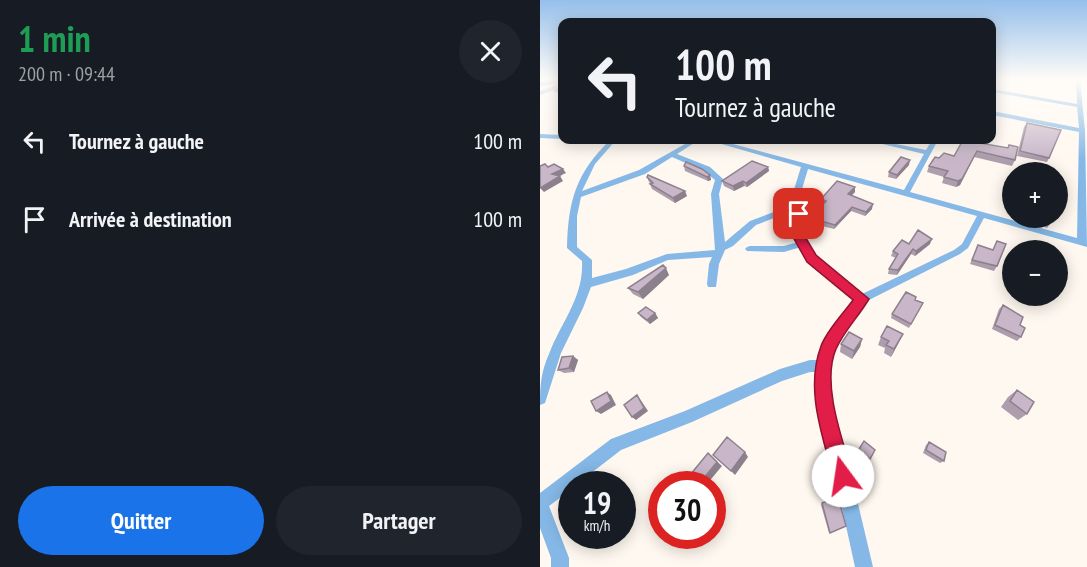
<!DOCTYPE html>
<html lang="fr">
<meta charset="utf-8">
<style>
:root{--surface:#171b24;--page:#20242c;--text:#f1f3f6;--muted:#9ea1a6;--accent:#1a73e8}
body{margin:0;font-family:"PT Sans Narrow",sans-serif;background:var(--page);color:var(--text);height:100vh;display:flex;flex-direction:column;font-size:22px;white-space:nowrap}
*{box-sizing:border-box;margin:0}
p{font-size:20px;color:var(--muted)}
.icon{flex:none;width:33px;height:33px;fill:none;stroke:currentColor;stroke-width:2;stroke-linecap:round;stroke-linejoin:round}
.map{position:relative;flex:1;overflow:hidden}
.details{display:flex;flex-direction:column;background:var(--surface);width:540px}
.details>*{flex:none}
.banner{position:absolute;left:18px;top:18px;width:438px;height:126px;border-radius:12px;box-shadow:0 3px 15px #0003;background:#171b24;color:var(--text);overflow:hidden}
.tools{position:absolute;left:462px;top:162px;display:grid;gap:12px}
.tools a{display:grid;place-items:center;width:66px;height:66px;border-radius:50%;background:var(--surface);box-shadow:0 3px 15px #0003;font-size:30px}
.speed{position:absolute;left:18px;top:471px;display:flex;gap:12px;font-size:30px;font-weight:700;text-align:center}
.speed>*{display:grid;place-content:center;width:78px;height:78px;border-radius:50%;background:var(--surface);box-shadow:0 3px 15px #0003;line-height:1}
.speed small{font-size:15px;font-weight:400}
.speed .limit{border:9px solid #d22;background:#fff;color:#111}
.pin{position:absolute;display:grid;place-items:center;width:51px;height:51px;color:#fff;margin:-26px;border-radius:12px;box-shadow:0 3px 9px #0006}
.me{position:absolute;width:66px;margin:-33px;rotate:346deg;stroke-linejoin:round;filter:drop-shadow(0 0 4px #0008)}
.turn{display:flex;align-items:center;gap:21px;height:126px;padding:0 18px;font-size:27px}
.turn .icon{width:78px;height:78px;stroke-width:2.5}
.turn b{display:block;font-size:42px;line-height:51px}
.round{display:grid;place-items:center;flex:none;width:63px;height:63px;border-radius:32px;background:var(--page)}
.headline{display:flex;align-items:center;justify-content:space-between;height:102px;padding:0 18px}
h1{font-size:36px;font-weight:700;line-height:45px;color:#1e9e55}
.primary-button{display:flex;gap:12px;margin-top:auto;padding:12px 18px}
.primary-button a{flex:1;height:69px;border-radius:36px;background:var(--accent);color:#fff;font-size:24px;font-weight:700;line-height:69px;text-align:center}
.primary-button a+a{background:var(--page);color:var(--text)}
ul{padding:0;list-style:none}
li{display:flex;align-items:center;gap:18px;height:78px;padding:0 18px}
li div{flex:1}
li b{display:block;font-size:22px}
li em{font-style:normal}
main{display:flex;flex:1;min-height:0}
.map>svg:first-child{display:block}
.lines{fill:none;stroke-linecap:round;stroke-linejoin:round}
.street{fill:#85b8e6;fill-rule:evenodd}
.wall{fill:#ad9dad}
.shaded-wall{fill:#8d808d}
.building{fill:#c9b7c9;stroke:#8d808d;stroke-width:1.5}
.route{fill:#e11d48;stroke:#92132f;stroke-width:1.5}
</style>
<main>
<section class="details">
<div class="headline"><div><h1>1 min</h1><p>200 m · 09:44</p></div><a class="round"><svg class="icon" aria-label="close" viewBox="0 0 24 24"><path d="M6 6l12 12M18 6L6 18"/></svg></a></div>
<ul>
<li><svg class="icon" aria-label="left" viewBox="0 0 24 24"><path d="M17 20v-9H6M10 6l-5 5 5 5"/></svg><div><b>Tournez à gauche</b></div><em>100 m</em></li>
<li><svg class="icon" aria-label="arrive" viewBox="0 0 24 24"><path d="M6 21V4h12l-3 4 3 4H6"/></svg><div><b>Arrivée à destination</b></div><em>100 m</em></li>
</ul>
<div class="primary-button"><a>Quitter</a><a>Partager</a></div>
</section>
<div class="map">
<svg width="547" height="567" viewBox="0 0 547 567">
<rect width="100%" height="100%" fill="#fff8f0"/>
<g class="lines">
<path class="street" d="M536,79h4l5,52 2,116 -103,-29 -16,30 -8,6 -95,48 -31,47 -4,17 1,45 15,42 27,114h-18l-25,-114 -13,-42 1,-39h-8l-28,9 -90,41 -71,28 -44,34h-5v5l-23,17 20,52v9h-18v-9l-11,-30v-35l71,-54 74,-28 95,-42 30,-9h9l5,-17 30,-43 -42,-33 -11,-20 -17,5 -37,-1 -2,-2 2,-2 3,-1h34l14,-4 -6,-10 -18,-14 -18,7 -23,21 -8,4 -6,14 -3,23h-8l-1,-3 2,-20 3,-7 -44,3 -35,15 -42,12 -8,21 -22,45 -16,50 -5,2c0,-20 1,-33 9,-51 12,-32 35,-57 33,-93l-15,-13c1,-47 9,-75 43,-108h6l-21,24 -13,27 57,-21 53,-30h7l-22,14 33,13 13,12 -4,15 6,48 25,-21 42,-16 -1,-6 10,-32 -90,-26 -1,-1h8l186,50 20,-36 -58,-14h10l50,10 6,-10h6l-28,52 167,46 2,-106 -87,-17v-4l87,17 -2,-21 -85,-15v-3l85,15zM132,157l32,14 11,9 -4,14 4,56 -48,4 -41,15 -34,9v-18l-15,-13v-31l4,-19 64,-23zM268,169l169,47 -15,28 -8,6 -92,44 -42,-33 -20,-31 3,-16 -4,-15zM254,210l1,4 -3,9 -10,-8z
M22,84v3l-22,8v-4z
M0,134l22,1v4l-22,-1z"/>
</g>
<path class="wall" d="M0,79h22v15l-7,-2 -2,-5 8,-3v-1l-21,3z
M487,123l22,35 -2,4 -30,-6 7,-29z
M423,140l52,20 -3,6 -38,-9 -14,28 -4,2 -14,-4 2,-6 -17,-5 2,-6 10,-8 15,-2z
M369,165l-13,14 -8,-2 1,-5z
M144,166l26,9 1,5 -3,1 -23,-10z
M228,167l1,4 -22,16 -3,-1 -10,5 -10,-5 -2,-5z
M107,177l40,19 -12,7 -23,-14 -2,-5h1l-2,-2z
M315,192l-4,4 21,13 -7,7 -14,-5 -17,18 -24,-6v-5l13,-14h-2v-5z
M491,218h23v1l-7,9 -8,-3v-5z
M457,241v25l-3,5 -24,-7 8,-19 15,5z
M369,244h21l-15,12 -4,-2 -14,21 -9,-1 1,-5 7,-11 -5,-2 2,-5z
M129,275l-26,24 -10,-5 -5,-6z
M375,300l8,3 -14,25 -18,-10 1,-4z
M463,305l18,32 -4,4 -25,-12 7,-20z
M98,313h17l3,5 -8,6 -9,-7z
M341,337l18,5 -8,15 -7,-4 1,-5 -7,-3z
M322,339l-2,8 -8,12 -12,-7 1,-8z
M33,356l5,4 -4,12 -10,1 -6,-3z
M477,390l10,24 -9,6 -17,-13 7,-10z
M389,442l15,19 -4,2 -17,-10 3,-8z
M319,449l16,1 -7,11 -10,-10z
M282,503l24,23 -17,7 -8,-28z"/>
<path class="shaded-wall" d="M11,79h11v3l-22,4v-5z
M437,151l-17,34 -4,2 2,-6z
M370,160l-1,5 -13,14 1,-4z
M228,167l1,4 -22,16 -1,-4z
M23,169l3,4 -11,5 -3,-4z
M170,175l1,5 -3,1 -1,-4z
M20,176l3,5 -19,11 -4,-4z
M203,181l1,5 -10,5 -1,-5z
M315,187v5l-7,7v-5z
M145,191l2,5 -12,7 -2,-5z
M333,204l-1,5 -7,7 1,-4z
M312,207l-1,4 -17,18 1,-4z
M392,239l-2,5 -15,12 1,-5z
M373,249l-2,5 -14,21 1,-5z
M126,268l3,7 -26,24 -5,-7z
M115,313l3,5 -8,6 -3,-4z
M363,334l-4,8 -8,15 3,-8z
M322,339l-2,8 -8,12 2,-8z
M33,356l5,4 -4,12 -5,-4z
M67,392l4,3 5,10 -15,9 -5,-3z
M97,395l3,4 8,12 -12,9 -4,-3z
M205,452l3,5 -13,18 -4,-4z
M168,453l14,13 -15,18h-8z"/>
<path class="building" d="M21,79h1v10l-2,1 -7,-3 8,-3z
M487,123l34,7 -12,28 -29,-7z
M423,140l45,8 1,-3 9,2 -3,13 -38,-9 -15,28 -4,2 -14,-4 4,-6 -19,-5 6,-9 4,1 5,-5 10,3z
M361,157l9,3 -13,15 -8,-3z
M212,161l16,6 -22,16 -3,-2 -10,5 -11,-5z
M146,162l16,7 8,6 -3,2 -23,-11z
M5,164l3,3 6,-3 9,5 -11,5 8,2 -20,12v-22z
M108,175l37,16 -12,7 -23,-14 3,-1 -6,-6z
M297,181l18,6 -7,7 25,10 -7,8 -14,-5 -17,18 -25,-7 16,-17 -5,-2z
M378,230l14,9 -16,12 -3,-2 -15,21 -9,-1 9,-15 -5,-3 9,-11 7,4z
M457,241l9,3 -9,22 -25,-6 6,-15 15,5z
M123,265l3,3 -28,24 -10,-4z
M366,292l10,5 -1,3 8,3 -12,21 -19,-10z
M463,305l20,12 -3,8 5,3 -4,9 -26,-12z
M106,307l9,6 -8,7 -9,-7z
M347,326l16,8 -9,15 -8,-4 3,-4 -8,-4z
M309,332l13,7 -8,12 -13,-7z
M33,356l-4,12 -11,2 4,-13z
M477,390l17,12 -7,12 -17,-13z
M67,392l4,9 -15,10 -5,-10z
M97,395l7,13 -12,9 -8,-12z
M187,437l18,15 -14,19 -18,-16z
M324,441l11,9 -5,9 -11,-10z
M389,442l17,10 -2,9 -18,-11z
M168,453l9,9 -18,22h-9l-4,-4z
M298,497l8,29 -16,7 -8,-30z"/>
<linearGradient id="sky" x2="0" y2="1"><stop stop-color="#95bfeb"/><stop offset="0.5" stop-color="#fffcf8"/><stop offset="1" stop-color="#fffcf8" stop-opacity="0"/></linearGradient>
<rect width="547" height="159" fill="url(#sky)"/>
<path class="route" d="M259,210l5,4 -3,16 15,25 53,44c-10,17 -25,32 -33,50 -15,35 7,92 17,127l-3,7 -7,3 -7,-3 -3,-7c-11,-42 -28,-87 -12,-130 6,-16 22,-32 32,-46l-46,-38 -18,-32 4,-16z"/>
</svg>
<div class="tools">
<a>+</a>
<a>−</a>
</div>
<div class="speed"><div>19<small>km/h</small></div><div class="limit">30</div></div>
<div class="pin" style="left:259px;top:214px;background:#d93025"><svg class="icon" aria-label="arrive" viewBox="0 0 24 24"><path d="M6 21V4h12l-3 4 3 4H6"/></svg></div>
<svg class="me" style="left:303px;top:476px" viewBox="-20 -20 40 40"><circle r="19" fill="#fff"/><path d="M0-13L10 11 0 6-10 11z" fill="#e11d48"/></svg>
<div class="banner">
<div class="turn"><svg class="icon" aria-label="left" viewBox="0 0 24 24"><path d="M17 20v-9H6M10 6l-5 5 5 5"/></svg><div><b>100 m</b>Tournez à gauche</div></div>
</div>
</div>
</main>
